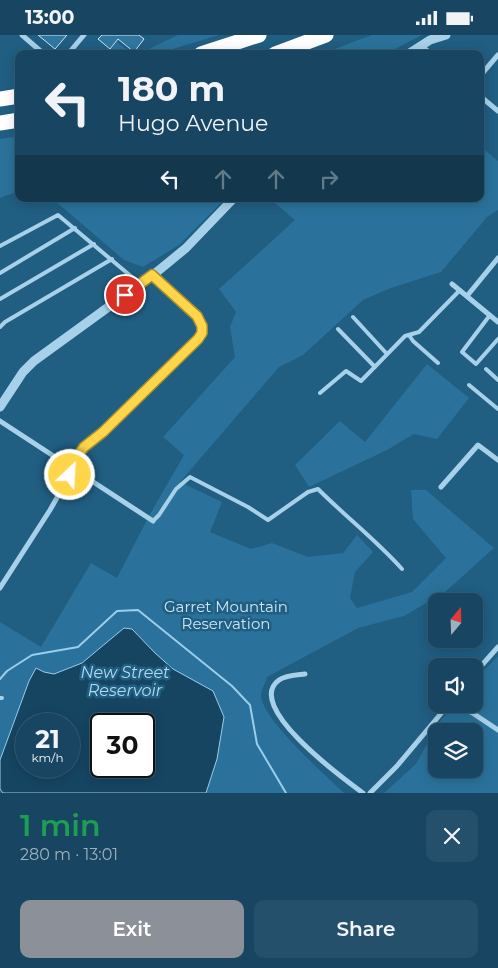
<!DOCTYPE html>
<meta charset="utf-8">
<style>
:root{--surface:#184662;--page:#25506b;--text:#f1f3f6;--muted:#9fb1be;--line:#365e77;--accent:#8c9099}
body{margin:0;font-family:Montserrat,sans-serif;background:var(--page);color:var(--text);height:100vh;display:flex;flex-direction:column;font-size:19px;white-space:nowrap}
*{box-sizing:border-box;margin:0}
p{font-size:16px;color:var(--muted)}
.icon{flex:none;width:28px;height:28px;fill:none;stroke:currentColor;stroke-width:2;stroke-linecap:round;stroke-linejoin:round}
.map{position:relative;height:758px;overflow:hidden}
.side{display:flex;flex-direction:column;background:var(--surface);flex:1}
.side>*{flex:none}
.banner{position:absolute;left:15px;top:15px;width:469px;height:152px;border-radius:10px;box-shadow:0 2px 12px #0003,0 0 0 1px var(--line);background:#184662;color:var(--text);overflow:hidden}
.needle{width:32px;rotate:19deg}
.buttons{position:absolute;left:428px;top:558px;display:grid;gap:10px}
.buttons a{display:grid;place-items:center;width:55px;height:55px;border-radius:10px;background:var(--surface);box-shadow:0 2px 12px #0003,0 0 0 1px var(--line);font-size:25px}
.speed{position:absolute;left:15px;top:678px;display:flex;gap:10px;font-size:25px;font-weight:700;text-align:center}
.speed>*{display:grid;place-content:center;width:65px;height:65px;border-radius:50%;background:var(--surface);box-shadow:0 2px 12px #0003,0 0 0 1px var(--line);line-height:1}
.speed small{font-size:12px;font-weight:400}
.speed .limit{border:2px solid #111;border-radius:8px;background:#fff;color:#111}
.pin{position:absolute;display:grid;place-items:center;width:42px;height:42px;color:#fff;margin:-21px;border:2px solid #fff;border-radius:50%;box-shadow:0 1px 5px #0007}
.me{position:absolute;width:55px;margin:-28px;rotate:25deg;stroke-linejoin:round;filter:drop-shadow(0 0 4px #0008)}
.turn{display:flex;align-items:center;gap:18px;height:105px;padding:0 20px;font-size:22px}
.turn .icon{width:65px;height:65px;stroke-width:2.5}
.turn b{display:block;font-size:35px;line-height:42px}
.lanes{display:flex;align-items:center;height:48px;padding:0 20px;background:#0003;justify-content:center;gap:25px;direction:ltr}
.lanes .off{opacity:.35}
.round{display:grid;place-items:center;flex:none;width:52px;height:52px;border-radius:10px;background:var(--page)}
.headline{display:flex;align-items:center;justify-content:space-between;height:85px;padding:0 20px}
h1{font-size:30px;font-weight:600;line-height:38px;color:#1e9e55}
.action{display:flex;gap:10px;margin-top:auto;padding:10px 20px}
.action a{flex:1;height:58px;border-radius:10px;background:var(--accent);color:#fff;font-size:20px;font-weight:600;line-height:58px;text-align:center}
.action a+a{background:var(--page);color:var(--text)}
.status{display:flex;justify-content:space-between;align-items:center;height:35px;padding:0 25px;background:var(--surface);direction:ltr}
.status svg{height:14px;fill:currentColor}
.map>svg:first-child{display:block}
.green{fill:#2a729b;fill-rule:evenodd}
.water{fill:#164562;stroke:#9aceea;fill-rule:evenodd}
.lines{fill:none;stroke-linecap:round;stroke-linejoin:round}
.stream{stroke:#9aceea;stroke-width:2}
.building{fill:#3077a0;stroke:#cbe7f7}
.service{stroke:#a7d1e9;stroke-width:4}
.minor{stroke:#a7d1e9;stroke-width:5}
.tertiary{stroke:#a7d1e9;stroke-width:9}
.motorway{stroke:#fff;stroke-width:15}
.route-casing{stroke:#a68a30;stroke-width:12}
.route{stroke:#ffd54a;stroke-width:9}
.labels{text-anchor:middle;stroke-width:5;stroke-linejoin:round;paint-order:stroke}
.park-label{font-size:15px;fill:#cbe7f7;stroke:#205e82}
.water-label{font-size:16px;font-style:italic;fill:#b2daf0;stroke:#205e82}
</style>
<div class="status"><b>13:00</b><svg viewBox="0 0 49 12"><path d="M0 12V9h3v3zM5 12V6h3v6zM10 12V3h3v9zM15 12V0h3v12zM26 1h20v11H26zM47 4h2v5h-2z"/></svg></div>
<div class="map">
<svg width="498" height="758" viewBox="0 0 498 758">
<rect width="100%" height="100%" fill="#205e82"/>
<path class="green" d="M178,0h41l-63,19h-18z
M372,0h50l-27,14 -5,5h-69z
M117,7l16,12h-29l6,-4z
M19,101v55l-19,7v-59z
M480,111l18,15v49l-10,6 -47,56 -50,16 -28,12 -60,55 -24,12 -99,115 42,20 -12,30 41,17 21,-6 36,14 35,-4 14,-18 16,17 -18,20 -5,26 7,10 55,-16 34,-34 -33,-39 -2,-29h15l68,58 -49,44 -41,24 -46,12 -91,49c-1,5 -6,13 -6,19 2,24 64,79 83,97h-138l11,-34 -4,-68 -40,-22 -18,-16 -23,-24 -8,-1 -42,35 -28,11 -10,-2 -8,-4 -7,13 -29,79v-138l41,25 50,-84 26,15 33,-64 34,-59 -21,-18 72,-80 -5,-30 6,-15 -17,-23 76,-69 -25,-21h210z
M53,164h172l-46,46 -36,22 -19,-7z
M427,329l42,34 -32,41 -23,-5 -27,16 -78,37 -14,-22 45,-44 25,21z
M498,621v137h-114l32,-29 22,-40 16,-20h20v-23zM436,696h38v38h-38z"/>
<path class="water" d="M124,593l8,1 23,24 18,16 40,22 11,26 -7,42 -11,34h-203l-3,-4v-29l29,-79 7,-13 8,4 10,2 28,-11zM26,689h43v42h-43zM101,689h43v42h-43z"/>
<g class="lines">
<path class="stream" d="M0,644l7,-8 25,-16 46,-8 39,-36 21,-1 94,76 18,19 7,39 29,49"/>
</g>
<path class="building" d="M38,0h29l-12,14z
M102,0h37l5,4 -10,13 -16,-13 -8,10 -12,-10z"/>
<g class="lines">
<path class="service" d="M0,211l58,-31 81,68
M0,238l75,-45
M0,264l94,-55
M490,280l-28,37 14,12 22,-25
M353,282l34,37
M0,292l5,-5 107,-63
M338,294l37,38
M409,300l4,6 25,22
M486,334l12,11
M469,350l29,24
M320,358l26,-22 15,10 44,-45 14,-4 41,-42
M153,486l6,-6 17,-26 14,-12 58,30 20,13 40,-28 10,-3c28,28 58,51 84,80
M0,663h2"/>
<path class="minor" d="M22,0l22,19
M421,10l10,9
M68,19l16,-19
M480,41l18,-21
M480,61l18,15
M452,249l46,38
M467,261l31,-38
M0,386l153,100
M441,452l37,-42 20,15
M0,553l50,-78 20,-35 4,-14 10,-14 19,-15 97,-96 2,-10 -5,-10 -45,-41
M305,639c-9,1 -19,1 -26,6 -36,26 65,99 84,113
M474,639l24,-27
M447,671l24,6 27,18
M370,758l27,-27 52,-62"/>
<path class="tertiary" d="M408,19l22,-14 16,-5
M0,372l23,-35 11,-11 124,-90 28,-23 47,-49"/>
<path class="motorway" d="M201,19l58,-19
M275,19l51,-19
M0,64l19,-3
M0,88l19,-3"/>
</g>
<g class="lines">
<g class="route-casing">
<path id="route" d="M70,440l4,-14 10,-14 19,-15 95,-93 4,-6v-7l-5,-10 -45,-41 -27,20"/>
</g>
<use href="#route" class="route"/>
</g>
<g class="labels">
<g class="park-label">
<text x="226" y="577">Garret Mountain<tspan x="226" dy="17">Reservation</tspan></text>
</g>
<g class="water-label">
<text x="125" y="643">New Street<tspan x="125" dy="18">Reservoir</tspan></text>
</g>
</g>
</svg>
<div class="buttons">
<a><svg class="needle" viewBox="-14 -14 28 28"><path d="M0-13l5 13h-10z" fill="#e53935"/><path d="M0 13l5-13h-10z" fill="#9fb1be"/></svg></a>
<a><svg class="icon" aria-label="sound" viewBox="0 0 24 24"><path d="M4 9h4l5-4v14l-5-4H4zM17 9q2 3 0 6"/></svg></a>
<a><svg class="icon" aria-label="layers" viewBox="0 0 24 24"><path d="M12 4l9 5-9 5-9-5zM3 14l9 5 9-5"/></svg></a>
</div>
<div class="speed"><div>21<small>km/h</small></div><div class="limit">30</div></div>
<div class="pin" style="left:125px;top:260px;background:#d93025"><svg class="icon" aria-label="arrive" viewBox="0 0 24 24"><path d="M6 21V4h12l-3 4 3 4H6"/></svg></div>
<svg class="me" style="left:70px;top:440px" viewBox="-20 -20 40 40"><circle r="17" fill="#ffd54a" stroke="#fff" stroke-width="3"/><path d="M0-11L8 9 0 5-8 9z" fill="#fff"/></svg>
<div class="banner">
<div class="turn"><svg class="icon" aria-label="left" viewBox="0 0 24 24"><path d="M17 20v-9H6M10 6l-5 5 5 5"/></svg><div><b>180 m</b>Hugo Avenue</div></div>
<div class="lanes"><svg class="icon" aria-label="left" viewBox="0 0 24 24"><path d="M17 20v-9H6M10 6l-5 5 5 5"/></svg><svg class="icon off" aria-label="ahead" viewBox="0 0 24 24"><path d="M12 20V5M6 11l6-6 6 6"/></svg><svg class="icon off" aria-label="ahead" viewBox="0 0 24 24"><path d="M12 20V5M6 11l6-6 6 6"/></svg><svg class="icon off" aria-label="right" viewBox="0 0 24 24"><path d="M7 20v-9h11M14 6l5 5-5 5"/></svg></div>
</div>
</div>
<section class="side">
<div class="headline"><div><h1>1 min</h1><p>280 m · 13:01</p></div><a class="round"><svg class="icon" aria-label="close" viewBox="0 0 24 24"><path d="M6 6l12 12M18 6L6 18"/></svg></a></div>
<div class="action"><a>Exit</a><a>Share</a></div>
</section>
